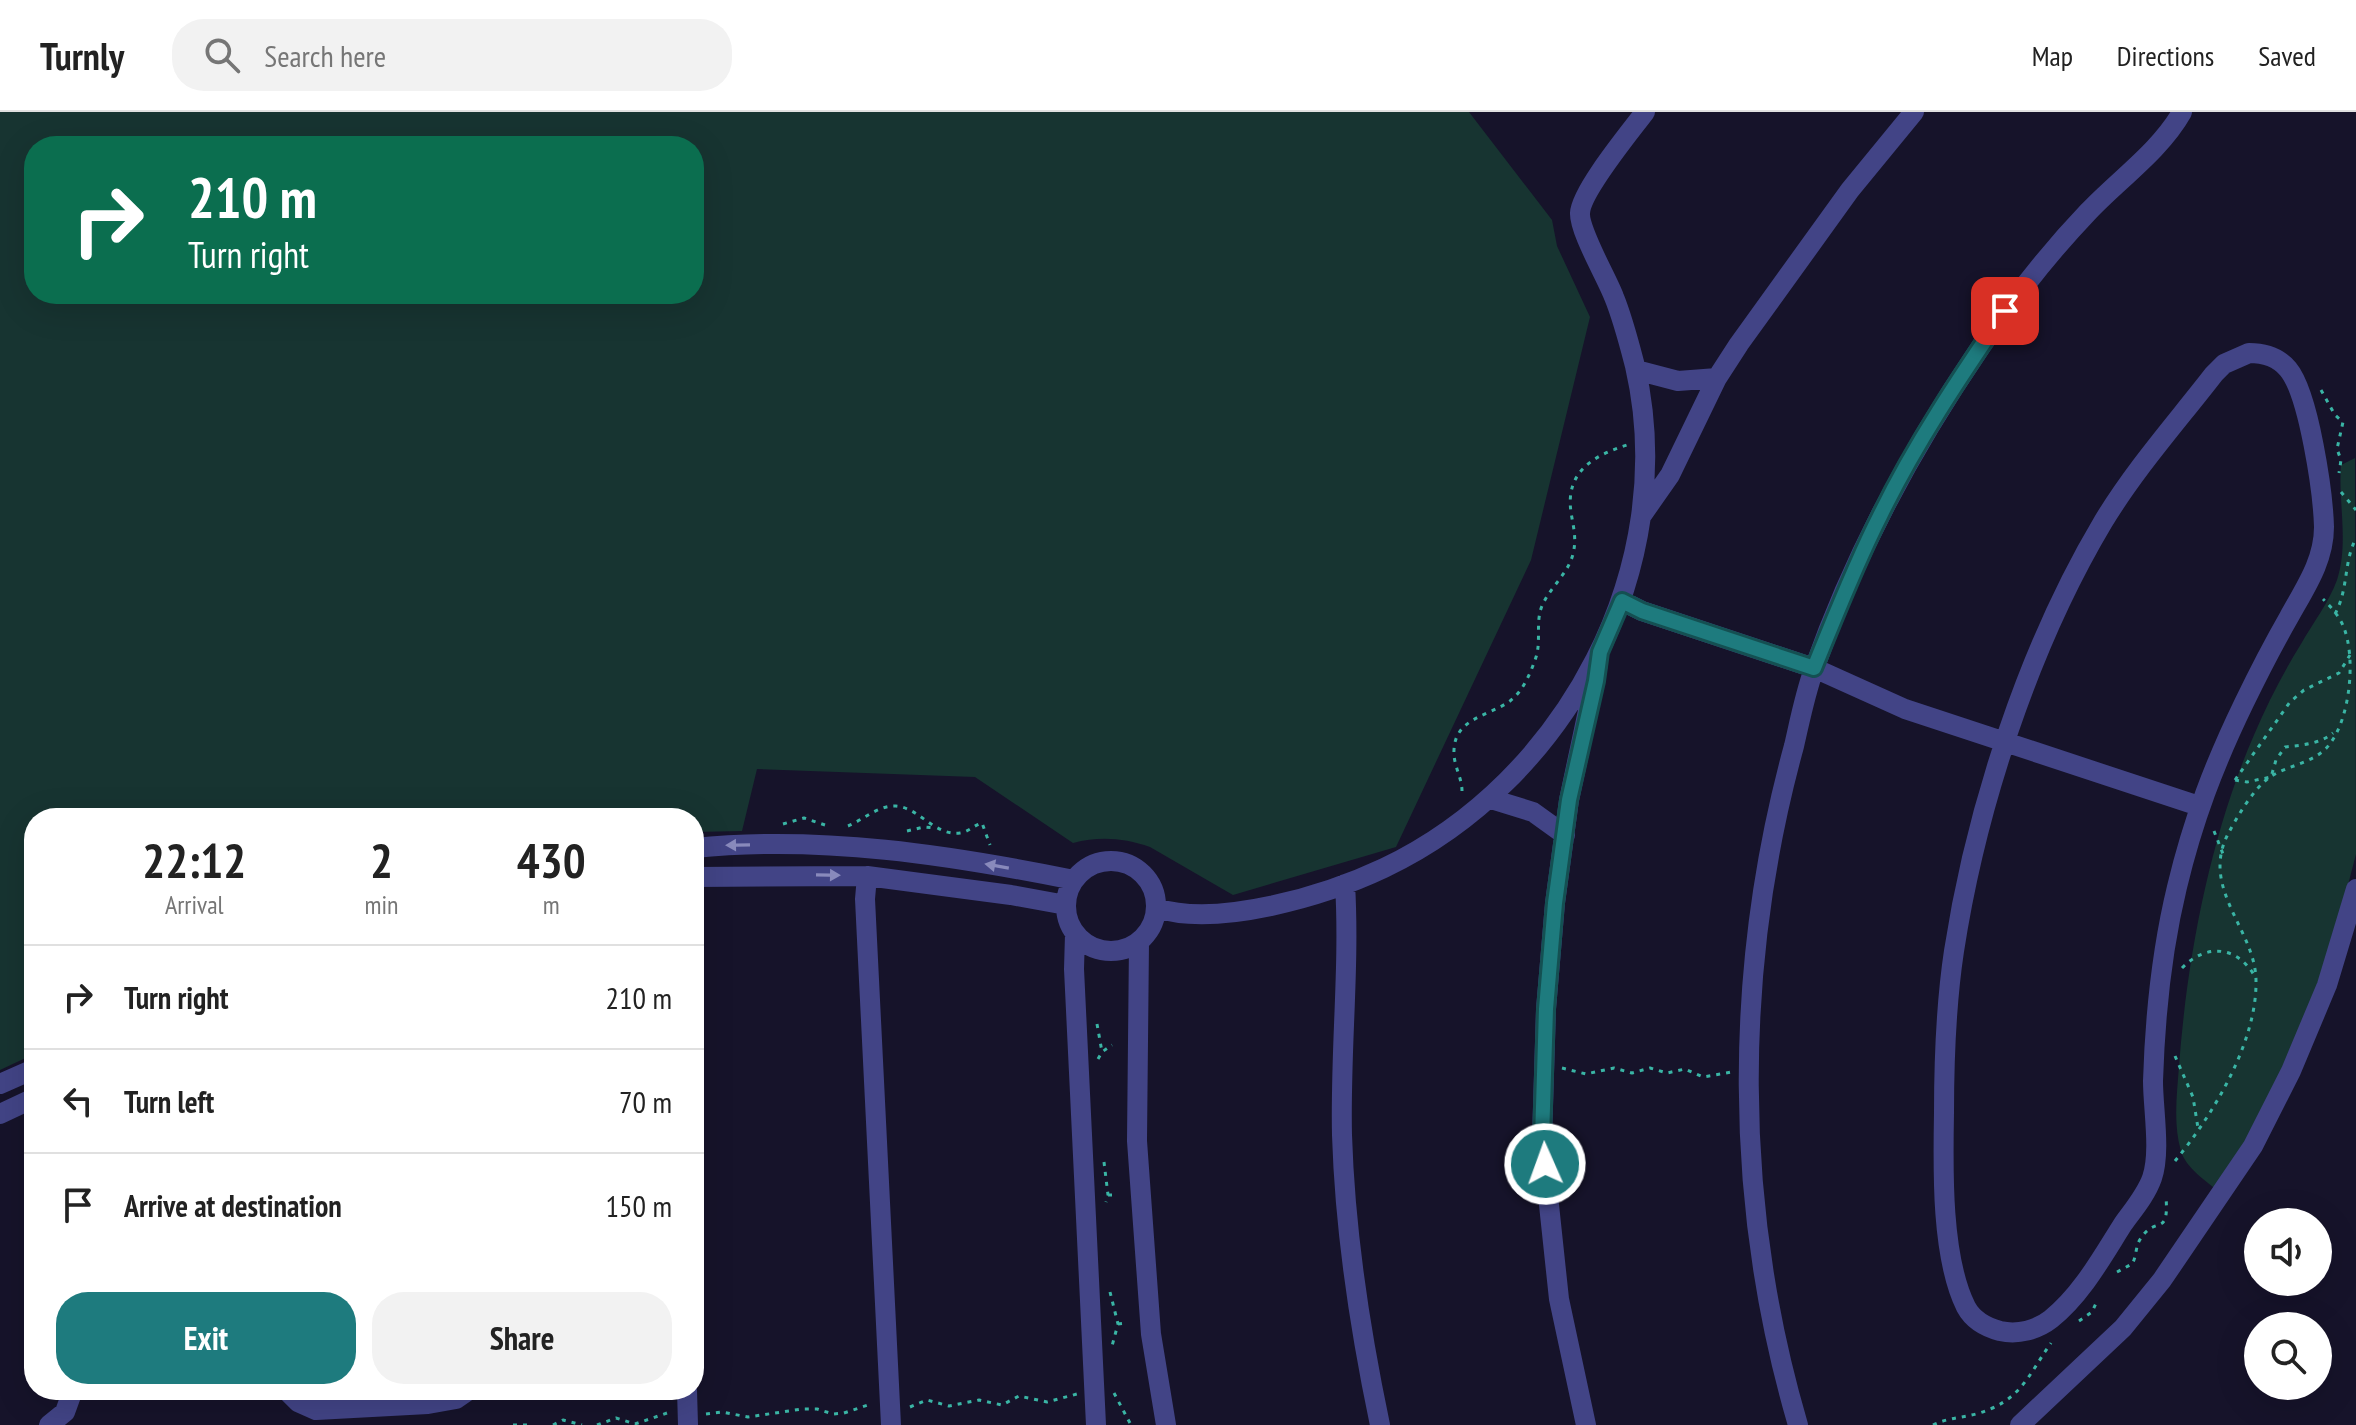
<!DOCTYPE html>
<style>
:root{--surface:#fff;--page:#f2f2f2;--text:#222;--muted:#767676;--line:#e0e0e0;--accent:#1e7b7e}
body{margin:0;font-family:"PT Sans Narrow",sans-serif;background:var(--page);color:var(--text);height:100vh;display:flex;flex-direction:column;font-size:30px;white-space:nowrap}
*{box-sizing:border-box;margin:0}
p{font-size:26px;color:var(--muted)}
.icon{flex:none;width:44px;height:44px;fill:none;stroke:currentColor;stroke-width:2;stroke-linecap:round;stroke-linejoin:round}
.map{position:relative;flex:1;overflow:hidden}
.panel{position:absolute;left:24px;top:696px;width:680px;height:592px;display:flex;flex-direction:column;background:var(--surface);border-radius:32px;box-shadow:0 8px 32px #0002}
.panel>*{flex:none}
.hud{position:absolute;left:24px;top:24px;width:680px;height:168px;border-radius:32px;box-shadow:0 8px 32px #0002;background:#0b6e4f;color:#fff;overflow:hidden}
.controls{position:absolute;left:2244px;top:1096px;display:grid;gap:16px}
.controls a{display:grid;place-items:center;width:88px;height:88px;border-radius:50%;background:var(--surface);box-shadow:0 8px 32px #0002;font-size:40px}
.pin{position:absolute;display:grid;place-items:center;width:68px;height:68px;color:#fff;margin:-34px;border-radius:16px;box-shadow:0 4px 12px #0006}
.me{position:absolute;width:88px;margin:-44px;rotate:358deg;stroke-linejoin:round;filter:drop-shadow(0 0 6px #0008)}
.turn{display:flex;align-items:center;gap:28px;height:168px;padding:0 32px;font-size:36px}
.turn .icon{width:104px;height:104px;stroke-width:2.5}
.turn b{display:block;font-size:56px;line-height:68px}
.eta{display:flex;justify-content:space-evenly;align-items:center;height:136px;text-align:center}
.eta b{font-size:48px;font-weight:800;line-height:56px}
.button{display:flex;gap:16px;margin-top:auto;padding:16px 32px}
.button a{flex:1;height:92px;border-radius:32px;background:var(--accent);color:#fff;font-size:32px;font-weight:800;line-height:92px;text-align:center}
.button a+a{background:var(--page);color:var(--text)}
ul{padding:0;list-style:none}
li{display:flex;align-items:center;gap:24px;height:104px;padding:0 32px;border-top:2px solid var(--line)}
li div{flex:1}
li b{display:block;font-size:30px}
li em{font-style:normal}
header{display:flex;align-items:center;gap:48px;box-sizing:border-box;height:112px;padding:0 40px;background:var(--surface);border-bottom:2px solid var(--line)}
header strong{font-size:38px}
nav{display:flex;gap:44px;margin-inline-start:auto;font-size:28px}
.search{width:560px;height:72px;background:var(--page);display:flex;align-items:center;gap:20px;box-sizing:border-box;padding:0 28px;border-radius:32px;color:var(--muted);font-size:30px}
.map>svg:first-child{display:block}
.green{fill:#173431;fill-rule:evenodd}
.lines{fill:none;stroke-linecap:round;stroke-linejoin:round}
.path{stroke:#3ab5a5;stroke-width:3;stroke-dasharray:4 6;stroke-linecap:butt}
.minor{stroke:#424486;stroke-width:20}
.oneway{fill:#898abc}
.route-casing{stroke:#145052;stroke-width:20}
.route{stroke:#1e7b7e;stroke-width:14}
</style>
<header>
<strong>Turnly</strong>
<div class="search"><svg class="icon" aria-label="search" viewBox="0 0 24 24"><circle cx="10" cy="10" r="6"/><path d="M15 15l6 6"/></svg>Search here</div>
<nav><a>Map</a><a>Directions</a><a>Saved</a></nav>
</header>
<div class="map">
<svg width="2356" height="1313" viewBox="0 0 2356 1313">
<rect width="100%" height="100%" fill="#16132a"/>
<path class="green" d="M0,0h1469l83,108 5,26 33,71 -59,243 -135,287 -163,48 -83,-48c-26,-9 -50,-11 -77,-4l-98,-66 -218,-8 -15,62 -48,1v-14h-660v236l-34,16zM34,34h660v148h-660z
M2355,346l1,396 -23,89 -34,90 -40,87 -41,71c-13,-11 -32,-23 -37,-40 -8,-27 -4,-57 -2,-85 8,-108 31,-230 75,-331 13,-31 29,-62 47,-91 12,-21 28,-42 36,-64 12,-36 1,-78 4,-115z"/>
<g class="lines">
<path class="path" d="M2321,278l14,25 8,7 -6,27 4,11 -2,13
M2341,380l15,18
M2335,502c14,-26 8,-50 21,-76
M2235,668l55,-78 14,-12 35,-17 11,-18
M2235,668l12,2 24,-5 5,-17 9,-13c17,-2 35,-3 48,-14
M1462,679c0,-14 -9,-26 -8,-41 1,-32 35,-34 56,-49 13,-10 20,-27 25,-41 7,-17 0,-38 7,-54 8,-19 26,-32 31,-52 4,-16 0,-28 -2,-42 -6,-41 24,-57 56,-67
M783,712l21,-6 21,7
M848,714c15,-6 30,-21 48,-20 24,2 38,30 64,27 9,-1 14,-8 22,-10l8,22
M907,719l17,-4 11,1
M2214,719l9,23
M2182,856c23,-24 54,-23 72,7
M1097,912l5,28
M2175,944l18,41 5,31
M1098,947l4,-7 10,-7
M1562,956l24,6 28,-6 18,5 18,-5 17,5 18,-4 18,8 29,-5
M2175,1049c38,-46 82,-119 81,-180 0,-50 -55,-91 -29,-145 10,-19 26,-47 43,-59 18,-12 45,-14 59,-32 21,-26 27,-86 15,-117 -4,-11 -13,-21 -21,-29
M1104,1050l4,33 -2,7
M1108,1083h8
M2117,1160l15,-8c5,-8 3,-18 9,-26 15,-23 28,0 25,-41
M1110,1180l8,32 -6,22
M2079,1209l13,-9 5,-11
M1118,1212l9,-1
M1114,1281l17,32
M910,1295l17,-7 22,6 30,-6 23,5 17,-9 28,6 30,-8
M706,1302l16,-2 26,5 54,-8h15l16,5 11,-1 27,-9
M513,1313h18
M553,1313l10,-5 19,5
M597,1313l19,-7 19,6 32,-11
M1933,1313c14,-7 28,-7 43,-11 45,-13 51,-37 75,-71"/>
<path class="minor" d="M2249,241c15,0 29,4 39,16 21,25 35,124 36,158 0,34 -19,61 -35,90 -16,28 -31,57 -45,86 -30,62 -51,117 -67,184 -15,62 -22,130 -24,194 0,28 8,71 -1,97 -6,17 -19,32 -29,46 -21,33 -41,70 -72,95 -14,11 -33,16 -51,12 -15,-4 -27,-11 -34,-24 -25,-50 -23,-139 -22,-194 0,-54 2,-109 10,-162 22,-143 75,-305 149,-429 32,-53 73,-99 111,-148l10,-10z
M1636,258l42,11 39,-3
M1642,403l28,-40 47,-97 22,-34 111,-154 64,-78
M1622,489l20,10 172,57 91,41 294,97
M1491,687l42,13 32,23
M694,736c127,-13 256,7 380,32
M1066 794a45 45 0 1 1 90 0a45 45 0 1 1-90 0Z
M867,764l-2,23 26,526
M694,765l173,-1 144,19 55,10
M1345,772c5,83 -5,167 -3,251 3,97 18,195 38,290
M1156,796c63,20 171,-13 228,-40 183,-87 297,-302 251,-502 -6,-23 -12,-47 -21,-69 -7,-19 -35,-66 -34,-84 1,-22 50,-81 65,-101
M1075,822l-1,35 22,456
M1139,830l-2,199 14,193 15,91
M0,972l34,-15
M0,1002l34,-16
M286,1278l12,12 18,8 112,-6 28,-5 13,-9
M687,1278l1,35
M49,1313l16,-13 8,-22
M1586,1313l-27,-126 -17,-160 4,-130 9,-106 14,-103 29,-136
M1798,1313c-65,-221 -65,-457 -4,-679 6,-26 11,-52 20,-77 40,-114 98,-221 166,-321 32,-48 68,-94 108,-136 30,-32 72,-61 94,-100
M2020,1313l103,-97 39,-48 91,-134 38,-75 36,-86 29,-96"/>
</g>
<defs><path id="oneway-solid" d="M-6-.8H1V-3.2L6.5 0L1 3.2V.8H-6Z" transform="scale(2)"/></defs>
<g class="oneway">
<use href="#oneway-solid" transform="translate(738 733) rotate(179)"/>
<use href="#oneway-solid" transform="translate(997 754) rotate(-170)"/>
<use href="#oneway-solid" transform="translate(828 763) rotate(1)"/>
</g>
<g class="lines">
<g class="route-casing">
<path id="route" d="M1545,1052l-3,-25 4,-130 9,-106 14,-103 27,-119 4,-29 22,-51 20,10 172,57c21,-51 41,-103 66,-152 35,-72 80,-139 125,-205"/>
</g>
<use href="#route" class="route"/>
</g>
</svg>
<div class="controls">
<a><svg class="icon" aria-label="sound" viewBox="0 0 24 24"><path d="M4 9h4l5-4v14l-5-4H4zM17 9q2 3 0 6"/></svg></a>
<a><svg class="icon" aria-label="search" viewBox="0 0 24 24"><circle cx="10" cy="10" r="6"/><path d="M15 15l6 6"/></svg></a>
</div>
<div class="pin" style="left:2005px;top:199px;background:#d93025"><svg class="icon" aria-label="arrive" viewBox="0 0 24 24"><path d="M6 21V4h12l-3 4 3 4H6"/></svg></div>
<svg class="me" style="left:1545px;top:1052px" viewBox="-20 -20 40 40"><circle r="17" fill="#1e7b7e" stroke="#fff" stroke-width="3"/><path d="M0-11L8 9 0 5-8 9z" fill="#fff"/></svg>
<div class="hud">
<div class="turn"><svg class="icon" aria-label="right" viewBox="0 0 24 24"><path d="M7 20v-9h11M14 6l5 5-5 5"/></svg><div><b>210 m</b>Turn right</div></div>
</div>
<section class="panel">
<div class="eta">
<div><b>22:12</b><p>Arrival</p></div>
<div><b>2</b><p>min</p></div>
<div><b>430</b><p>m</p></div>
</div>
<ul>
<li><svg class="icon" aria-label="right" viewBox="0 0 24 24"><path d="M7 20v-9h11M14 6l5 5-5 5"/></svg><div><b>Turn right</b></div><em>210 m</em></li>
<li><svg class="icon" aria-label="left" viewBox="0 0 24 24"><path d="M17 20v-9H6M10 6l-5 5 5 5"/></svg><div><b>Turn left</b></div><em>70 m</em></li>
<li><svg class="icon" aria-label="arrive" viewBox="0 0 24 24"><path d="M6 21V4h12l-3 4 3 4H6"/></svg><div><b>Arrive at destination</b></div><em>150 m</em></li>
</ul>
<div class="button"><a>Exit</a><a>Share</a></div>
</section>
</div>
